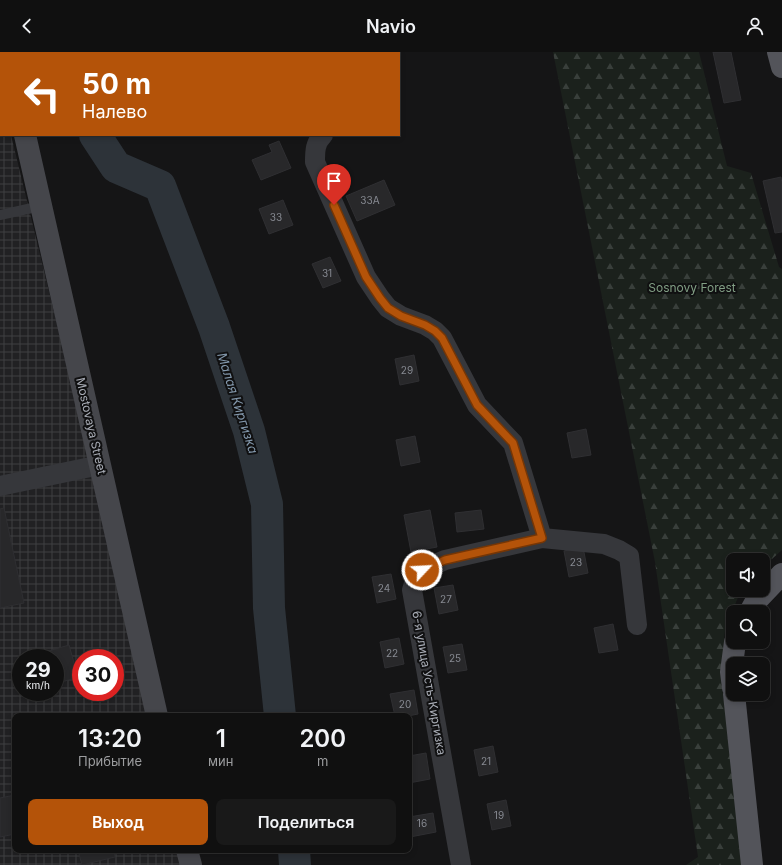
<!DOCTYPE html>
<html lang="ru">
<meta charset="utf-8">
<style>
:root{--surface:#101010;--page:#191919;--text:#f1f3f6;--muted:#9c9d9f;--line:#303030;--accent:#b45309}
body{margin:0;font-family:Inter,sans-serif;background:var(--page);color:var(--text);height:100vh;display:flex;flex-direction:column;font-size:15px;white-space:nowrap}
*{box-sizing:border-box;margin:0}
p{font-size:13px;color:var(--muted)}
.icon{flex:none;width:22px;height:22px;fill:none;stroke:currentColor;stroke-width:2;stroke-linecap:round;stroke-linejoin:round}
.map{position:relative;flex:1;overflow:hidden}
.sheet{position:absolute;left:12px;top:661px;width:400px;height:140px;display:flex;flex-direction:column;background:var(--surface);border-radius:8px;box-shadow:0 2px 6px #0003,0 0 0 1px var(--line)}
.sheet>*{flex:none}
.banner{position:absolute;left:0px;top:0px;width:400px;height:84px;box-shadow:0 2px 6px #0003,0 0 0 1px var(--line);background:#b45309;color:#fff;overflow:hidden}
.buttons{position:absolute;left:726px;top:501px;display:grid;gap:8px}
.buttons a{display:grid;place-items:center;width:44px;height:44px;border-radius:8px;background:var(--surface);box-shadow:0 2px 6px #0003,0 0 0 1px var(--line);font-size:20px}
.speed{position:absolute;left:12px;top:597px;display:flex;gap:8px;font-size:20px;font-weight:700;text-align:center}
.speed>*{display:grid;place-content:center;width:52px;height:52px;border-radius:50%;background:var(--surface);box-shadow:0 2px 6px #0003,0 0 0 1px var(--line);line-height:1}
.speed small{font-size:10px;font-weight:400}
.speed .limit{border:6px solid #d22;background:#fff;color:#111}
.pin{position:absolute;display:grid;place-items:center;width:34px;height:34px;color:#fff;margin:-41px -17px;border-radius:50% 50% 50% 0;rotate:-45deg;box-shadow:0 0 4px #0007}
.pin .icon{rotate:45deg}
.me{position:absolute;width:44px;margin:-22px;rotate:65deg;stroke-linejoin:round;filter:drop-shadow(0 0 3px #0008)}
.turn{display:flex;align-items:center;gap:14px;height:84px;padding:0 16px;font-size:18px}
.turn .icon{width:52px;height:52px;stroke-width:2.5}
.turn b{display:block;font-size:28px;line-height:34px}
.eta{display:flex;justify-content:space-evenly;align-items:center;height:68px;text-align:center}
.eta b{font-size:24px;font-weight:600;line-height:28px}
.action{display:flex;gap:8px;margin-top:auto;padding:8px 16px}
.action a{flex:1;height:46px;border-radius:8px;background:var(--accent);color:#fff;font-size:16px;font-weight:600;line-height:46px;text-align:center}
.action a+a{background:var(--page);color:var(--text)}
header{display:flex;justify-content:space-between;align-items:center;height:52px;padding:0 16px;background:var(--surface);font-size:18px;font-weight:600}
.map>svg:first-child{display:block}
.industrial{fill:url(#industrial-grid);fill-rule:evenodd}
.forest{fill:url(#forest-firs)}
.lines{fill:none;stroke-linecap:round;stroke-linejoin:round}
.river{stroke:#2d3339;stroke-width:32}
.building{fill:#28282a;stroke:#2f2f32}
.lane{stroke:#36373b;stroke-width:10}
.street{stroke:#36373b;stroke-width:20}
.secondary{stroke:#45464b;stroke-width:22}
.primary{stroke:#53545a;stroke-width:22}
.route-casing{stroke:#753606;stroke-width:10}
.route{stroke:#b45309;stroke-width:7}
.labels{text-anchor:middle;stroke-width:4;stroke-linejoin:round;paint-order:stroke}
.number-label{font-size:10px;fill:#878a92}
.park-label{font-size:12px;fill:#819e84;stroke:#101011}
.street-label{font-size:12px;fill:#a8acb5;stroke:#101011}
.water-label{font-size:13px;font-style:italic;fill:#8398ac;stroke:#101011}
</style>
<header><svg class="icon" aria-label="back" viewBox="0 0 24 24"><path d="M15 5l-7 7 7 7"/></svg>Navio<svg class="icon" aria-label="person" viewBox="0 0 24 24"><circle cx="12" cy="8" r="4"/><path d="M4 21q1-7 8-7t8 7"/></svg></header>
<div class="map">
<svg width="782" height="813" viewBox="0 0 782 813">
<defs>
<pattern id="industrial-grid" width="8" height="8" patternUnits="userSpaceOnUse"><rect width="8" height="8" fill="#212123"/><path d="M0 4h8M4 0v8" fill="none" stroke="#3e3f41"/></pattern>
<pattern id="forest-firs" width="22" height="20" patternUnits="userSpaceOnUse"><rect width="22" height="20" fill="#1b211c"/><path d="M5 1l3.5 6h-7zM16 11l3.5 6h-7z" fill="#393f3b"/></pattern>
</defs>
<rect width="100%" height="100%" fill="#151516"/>
<path class="industrial" d="M0,37l1,5v41h10l81,333 56,248h-133v134h164l3,15h-182zM21,606h34v34h-34zM81,606h34v34h-34z"/>
<path class="forest" d="M553,0h146l28,114 24,7 28,94 3,2v281l-19,17v-7h-30v30h8l-16,39 -4,48 22,188h-57l12,-8 -43,-295z"/>
<g class="lines">
<path class="river" d="M119,1v-1
M95,83l21,32 44,19 54,141 35,104 18,73 2,104 11,108
M294,798l1,15"/>
</g>
<path class="building" d="M713,0h18l10,48 -17,3z
M279,89l12,27 -30,12 -9,-20 20,-8 -3,-7z
M781,125l1,7v48l-7,1 -12,-52z
M384,128l11,25 -38,16 -11,-25z
M283,148l10,25 -24,9 -10,-25z
M330,205l11,24 -18,7 -11,-24z
M414,303l5,26 -19,4 -5,-26z
M586,377l5,26 -19,3 -5,-25z
M415,384l5,26 -19,4 -5,-26z
M4,456l20,95 -24,5v-99z
M430,458l7,37 -26,5 -7,-37z
M481,458l3,19 -27,3 -2,-19z
M583,495l5,26 -19,4 -5,-26z
M391,522l5,25 -19,4 -5,-26z
M453,533l5,25 -19,4 -5,-26z
M613,572l5,26 -19,3 -5,-25z
M399,586l5,26 -19,4 -5,-26z
M462,592l5,26 -19,3 -5,-26z
M69,593l9,32 -23,7v-26h-30z
M414,638l4,24 -10,2h-13l-5,-22z
M493,694l5,26 -19,4 -5,-26z
M426,701l4,26 -21,4v-27z
M15,743v39l-15,3v-39z
M506,748l5,26 -19,4 -5,-26z
M433,761l3,19 -26,5 -1,-8v-12z
M78,798h36l1,7 -33,8z"/>
<g class="lines">
<path class="lane" d="M0,163l41,-9"/>
<path class="street" d="M354,0l1,1
M323,83c-8,8 -8,16 -8,27l51,115 14,21 8,10 13,8 24,9 10,6 7,7 35,67 36,38 29,95
M0,434l100,-21
M461,813l-49,-275 3,-10 7,-10 23,-10 97,-22 62,6 15,6 10,6 8,69"/>
<path class="secondary" d="M6,0l1,1
M25,83l132,581
M187,798l4,15"/>
<path class="primary" d="M778,0l4,15
M750,560l6,-11 26,-27
M733,636l-2,-16 4,-30
M734,642l18,171"/>
</g>
<g class="lines">
<g class="route-casing">
<path id="route" d="M334,153l32,72 14,21 8,10 13,8 24,9 10,6 7,7 35,67 36,38 29,95 -97,22 -23,10"/>
</g>
<use href="#route" class="route"/>
</g>
<g class="labels">
<g class="number-label">
<text x="370" y="152">33А</text>
<text x="276" y="169">33</text>
<text x="327" y="225">31</text>
<text x="407" y="322">29</text>
<text x="576" y="514">23</text>
<text x="384" y="540">24</text>
<text x="446" y="551">27</text>
<text x="392" y="605">22</text>
<text x="455" y="610">25</text>
<text x="405" y="656">20</text>
<text x="486" y="713">21</text>
<text x="499" y="767">19</text>
<text x="422" y="775">16</text>
</g>
<g class="park-label">
<text x="692" y="240">Sosnovy Forest</text>
</g>
<g class="street-label">
<text transform="translate(91 374) rotate(77)" y="4">Mostovaya Street</text>
<text transform="translate(429 631) rotate(80)" y="4">6-я улица Усть-Киргизка</text>
</g>
<g class="water-label">
<text transform="translate(238 351) rotate(72)" y="5">Малая Киргизка</text>
</g>
</g>
</svg>
<div class="buttons">
<a><svg class="icon" aria-label="sound" viewBox="0 0 24 24"><path d="M4 9h4l5-4v14l-5-4H4zM17 9q2 3 0 6"/></svg></a>
<a><svg class="icon" aria-label="search" viewBox="0 0 24 24"><circle cx="10" cy="10" r="6"/><path d="M15 15l6 6"/></svg></a>
<a><svg class="icon" aria-label="layers" viewBox="0 0 24 24"><path d="M12 4l9 5-9 5-9-5zM3 14l9 5 9-5"/></svg></a>
</div>
<div class="speed"><div>29<small>km/h</small></div><div class="limit">30</div></div>
<div class="pin" style="left:334px;top:153px;background:#d93025"><svg class="icon" aria-label="arrive" viewBox="0 0 24 24"><path d="M6 21V4h12l-3 4 3 4H6"/></svg></div>
<svg class="me" style="left:422px;top:518px" viewBox="-20 -20 40 40"><circle r="17" fill="#b45309" stroke="#fff" stroke-width="3"/><path d="M0-11L8 9 0 5-8 9z" fill="#fff"/></svg>
<div class="banner">
<div class="turn"><svg class="icon" aria-label="left" viewBox="0 0 24 24"><path d="M17 20v-9H6M10 6l-5 5 5 5"/></svg><div><b>50 m</b>Налево</div></div>
</div>
<section class="sheet">
<div class="eta">
<div><b>13:20</b><p>Прибытие</p></div>
<div><b>1</b><p>мин</p></div>
<div><b>200</b><p>m</p></div>
</div>
<div class="action"><a>Выход</a><a>Поделиться</a></div>
</section>
</div>
